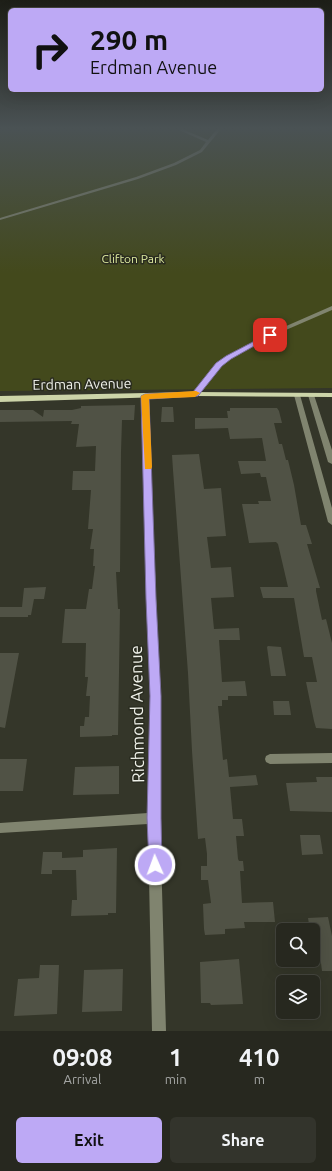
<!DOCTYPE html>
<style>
:root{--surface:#27281f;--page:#33342c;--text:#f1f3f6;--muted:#a4a6a4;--line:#43443d;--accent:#bda9f5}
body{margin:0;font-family:Ubuntu,sans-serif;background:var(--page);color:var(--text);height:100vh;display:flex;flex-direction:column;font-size:15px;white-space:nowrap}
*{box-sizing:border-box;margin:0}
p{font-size:13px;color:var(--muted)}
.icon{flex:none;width:22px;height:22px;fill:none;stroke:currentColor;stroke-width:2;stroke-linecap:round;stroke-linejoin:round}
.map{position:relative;height:1031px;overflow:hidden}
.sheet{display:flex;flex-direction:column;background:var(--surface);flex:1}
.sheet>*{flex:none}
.top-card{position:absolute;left:8px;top:8px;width:316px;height:84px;border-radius:6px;box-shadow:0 4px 16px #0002,0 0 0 1px var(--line);background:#bda9f5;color:#111;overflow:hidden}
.buttons{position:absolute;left:276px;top:923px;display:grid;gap:8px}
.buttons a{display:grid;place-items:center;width:44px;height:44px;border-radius:6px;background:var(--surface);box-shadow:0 4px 16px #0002,0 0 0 1px var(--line);font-size:20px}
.pin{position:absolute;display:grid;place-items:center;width:34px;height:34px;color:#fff;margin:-17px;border-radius:8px;box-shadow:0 2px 6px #0006}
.me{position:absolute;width:44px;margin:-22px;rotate:358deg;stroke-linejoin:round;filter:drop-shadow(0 0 3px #0008)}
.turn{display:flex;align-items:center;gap:14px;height:84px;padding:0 16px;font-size:18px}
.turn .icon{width:52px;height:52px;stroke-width:2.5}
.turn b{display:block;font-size:28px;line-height:34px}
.eta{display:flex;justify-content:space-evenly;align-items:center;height:68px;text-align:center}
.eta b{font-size:24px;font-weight:700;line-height:28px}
.button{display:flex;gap:8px;margin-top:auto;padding:8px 16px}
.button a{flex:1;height:46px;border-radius:6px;background:var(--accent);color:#111;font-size:16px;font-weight:700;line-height:46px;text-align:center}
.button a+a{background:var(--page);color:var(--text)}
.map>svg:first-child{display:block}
.green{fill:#43491c}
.building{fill:#505245}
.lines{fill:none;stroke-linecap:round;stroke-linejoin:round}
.minor{fill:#80846f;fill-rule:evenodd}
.tertiary{fill:#80846f;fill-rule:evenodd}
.primary{fill:#ccd4a9;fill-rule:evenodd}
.route{fill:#bda9f5;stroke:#7b6e9f}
.slow{fill:#f59e0b}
.labels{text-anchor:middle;stroke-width:3;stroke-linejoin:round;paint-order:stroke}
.far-park-label{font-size:12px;fill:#dfeba0;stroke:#2a2c20}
.street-label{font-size:14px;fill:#eff1e9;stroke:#2a2c20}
.near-street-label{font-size:17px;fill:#eff1e9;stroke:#2a2c20}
</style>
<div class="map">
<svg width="332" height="1031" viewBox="0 0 332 1031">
<rect width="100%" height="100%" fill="#343629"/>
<path class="green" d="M0,129h332v259l-332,3z"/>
<path class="building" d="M135,405l-1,15h-12l-1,32 -1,120h-4l2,37h2l-2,126h-6v1l-32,1v-11h4l1,-9h4l1,-21h-4l2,-19h-3l1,-34h-24l3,-34h21l3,-20h3l3,-23h-2l1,-17h-4l3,-20h-5l3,-39h-19l1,-19h22l1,-25 -20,1 3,-23h-8l1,-3 -72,1v-12h33l10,7 1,-7h28l9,-2v-2z
M162,407h11l1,15h-13z
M230,408h47l2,3 3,12h-8l5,21h3l4,16h2l6,25 7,40h5l6,19h-5l13,44h-4v3l6,29 4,-1 6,24v86l-16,-1 -2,-7 -8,-39h11l-5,-25h-8l-10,-59h-31l-3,-11h28l-10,-43 -2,-2 -27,1 -7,-39h17l-1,-3h13l-5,-24h-5l-1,-4 -19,1 -3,-13h28l-4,-23 -32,1 -2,-11 -33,1v-11h33l-1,-7h3z
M199,454l5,35 17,-1 2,19 3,29 -19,1 4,31 20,-1 3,30 -23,1 3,31 25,-1 1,12h-21l3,42 23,-1 2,15h-19v4h-6v6h-4l5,54 4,-1 2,18 27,-2 2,10 -28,2 3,32h9l2,17h-8l2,23 1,2h4l1,10h-4l2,32 31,-1 2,20h-31l1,6 -20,1v5l-20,1 -1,-6 -1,-25 8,-1 -3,-23h-7v-14h6v-12l-2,-16 -7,1 -6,-88 -4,-78 -15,-203 -1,-15z
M46,587l-2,12h-10l-3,16h-3v2h-28v-10h22l2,-19z
M268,646l13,1 5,29h-15l-4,-29z
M0,653h19l-14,75 -5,-1z
M273,701h16l2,14h-17z
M0,759h27l-4,32h-23z
M119,766v28l-46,1 2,-28z
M316,777h16v35l-42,-1 -4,-28 31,-1z
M300,835h20l3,19 -21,1z
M117,848l-1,65h-8v2l-37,1 1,-16h5l-1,-30h-24v4h-11l2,-22h19v6l21,-1v-7z
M328,917l4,19v35h-10l-4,-32h-5v-9h-3l-2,-12z
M239,959l4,45 -32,1 -1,-2h-9l-1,-41z
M40,965h19l-2,49 -43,2 4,-37 21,-1z
M123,969l-1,42 -40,1 2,-42z"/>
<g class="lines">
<path class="minor" d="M177,129h5l26,11 9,-11h4l-19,23 -26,13 -38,14 -138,41v-2l136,-41 38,-14 26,-13 6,-8z
M297,393l3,2 32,113v17l-4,-3 -34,-127z
M311,393l3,2 18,55v14l-4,-2 -20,-67z
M145,394l3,2 12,300v122l6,213h-14l-4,-207 -148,9v-10l148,-10 2,-117 -8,-300z
M332,753v10l-62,1 -4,-2 -1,-3 1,-3 4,-2z"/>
<path class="tertiary" d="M332,306v4l-60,26 -41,22 -10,8 -24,29 -2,1 -3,-2 25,-30 10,-8 41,-22z"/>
<path class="primary" d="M195,392l137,1v4l-137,-1 -195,6v-6z"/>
</g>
<linearGradient id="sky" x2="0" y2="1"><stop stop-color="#1d1e17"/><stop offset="0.47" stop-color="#4a5254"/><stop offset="1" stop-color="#4a5254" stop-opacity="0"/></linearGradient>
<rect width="332" height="273" fill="url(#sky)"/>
<path class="route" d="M270,333l3,2 -1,1 -41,23 -9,7 -24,30 -49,3 7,200 5,97v122l1,47 -2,5 -5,2 -4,-2 -2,-5 -2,-47 3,-122 -4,-97 -5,-203 4,-2 48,-2 23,-29 10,-7z"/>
<path class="slow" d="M194,391h2l4,2 -5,4 -46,2 3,68 -1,2h-6l-4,-73 4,-2z"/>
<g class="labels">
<g class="far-park-label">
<text x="133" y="263">Clifton Park</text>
</g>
<g class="street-label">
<text transform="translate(82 384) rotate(-1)" y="5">Erdman Avenue</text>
</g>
<g class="near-street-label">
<text transform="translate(137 714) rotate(-91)" y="6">Richmond Avenue</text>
</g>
</g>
</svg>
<div class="buttons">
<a><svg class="icon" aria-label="search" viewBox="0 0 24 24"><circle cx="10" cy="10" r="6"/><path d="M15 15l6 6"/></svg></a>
<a><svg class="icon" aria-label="layers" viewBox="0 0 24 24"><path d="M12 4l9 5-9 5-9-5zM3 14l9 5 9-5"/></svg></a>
</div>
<div class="pin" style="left:270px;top:335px;background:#d93025"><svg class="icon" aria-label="arrive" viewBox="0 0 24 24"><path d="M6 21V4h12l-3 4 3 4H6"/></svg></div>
<svg class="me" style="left:155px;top:865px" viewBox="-20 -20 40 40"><circle r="17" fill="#bda9f5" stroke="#fff" stroke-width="3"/><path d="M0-11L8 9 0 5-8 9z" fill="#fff"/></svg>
<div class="top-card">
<div class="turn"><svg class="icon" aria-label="right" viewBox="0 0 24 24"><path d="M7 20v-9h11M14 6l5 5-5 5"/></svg><div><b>290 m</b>Erdman Avenue</div></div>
</div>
</div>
<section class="sheet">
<div class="eta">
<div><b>09:08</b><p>Arrival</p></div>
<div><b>1</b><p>min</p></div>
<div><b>410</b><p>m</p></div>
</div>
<div class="button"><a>Exit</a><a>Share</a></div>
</section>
